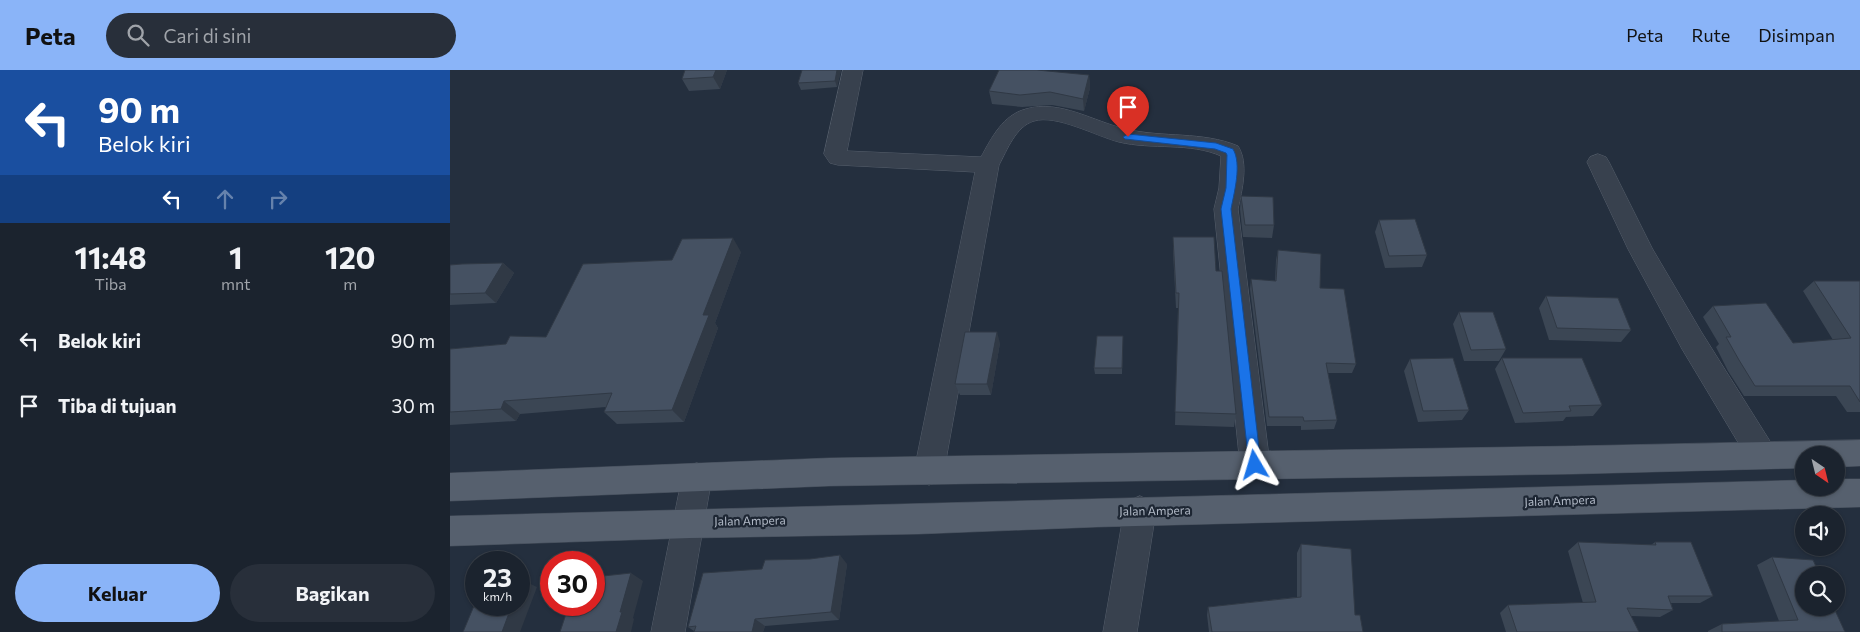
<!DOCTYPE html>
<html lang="id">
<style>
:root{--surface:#1b232e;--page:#282f3a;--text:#f1f3f6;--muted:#a0a4aa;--line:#39404a;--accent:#8ab4f8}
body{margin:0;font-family:Commissioner,sans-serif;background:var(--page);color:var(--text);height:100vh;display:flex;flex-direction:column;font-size:19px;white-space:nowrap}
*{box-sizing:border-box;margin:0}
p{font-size:16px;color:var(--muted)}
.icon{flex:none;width:28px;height:28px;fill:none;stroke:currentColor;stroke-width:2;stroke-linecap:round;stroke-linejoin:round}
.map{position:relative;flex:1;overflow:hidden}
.side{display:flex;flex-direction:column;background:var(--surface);width:450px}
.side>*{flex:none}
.guide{background:#1a4fa0;color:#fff;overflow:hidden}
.needle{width:32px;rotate:145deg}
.fabs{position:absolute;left:1345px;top:376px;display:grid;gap:10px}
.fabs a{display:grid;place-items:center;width:50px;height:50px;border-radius:50%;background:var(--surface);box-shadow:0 1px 4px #0004,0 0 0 1px var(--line);font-size:25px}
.speed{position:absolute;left:15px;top:481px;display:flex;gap:10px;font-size:25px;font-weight:700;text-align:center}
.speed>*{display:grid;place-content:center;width:65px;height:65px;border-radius:50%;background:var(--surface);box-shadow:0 1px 4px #0004,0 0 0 1px var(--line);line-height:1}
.speed small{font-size:12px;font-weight:400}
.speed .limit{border:8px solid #d22;background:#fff;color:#111}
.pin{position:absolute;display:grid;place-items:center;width:42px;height:42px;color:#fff;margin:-51px -21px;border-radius:50% 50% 50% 0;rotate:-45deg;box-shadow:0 0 5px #0007}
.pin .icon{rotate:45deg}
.me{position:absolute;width:55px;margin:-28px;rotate:353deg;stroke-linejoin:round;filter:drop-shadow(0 0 4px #0008)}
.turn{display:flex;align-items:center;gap:18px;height:105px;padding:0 15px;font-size:22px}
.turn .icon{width:65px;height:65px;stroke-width:2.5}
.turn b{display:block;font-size:35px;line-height:42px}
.lanes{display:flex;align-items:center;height:48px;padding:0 15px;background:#0003;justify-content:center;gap:25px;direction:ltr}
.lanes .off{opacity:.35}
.eta{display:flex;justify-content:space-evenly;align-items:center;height:85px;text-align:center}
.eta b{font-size:30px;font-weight:700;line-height:35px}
.cta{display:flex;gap:10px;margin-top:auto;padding:10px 15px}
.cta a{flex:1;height:58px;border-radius:30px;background:var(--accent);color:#111;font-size:20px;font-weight:700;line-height:58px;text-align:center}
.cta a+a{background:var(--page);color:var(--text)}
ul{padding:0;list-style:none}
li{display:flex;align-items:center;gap:15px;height:65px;padding:0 15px}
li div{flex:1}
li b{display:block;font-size:19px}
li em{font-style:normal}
header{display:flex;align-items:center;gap:30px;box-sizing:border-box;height:70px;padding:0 25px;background:var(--accent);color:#111}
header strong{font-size:24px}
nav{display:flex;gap:28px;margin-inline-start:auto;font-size:18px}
.search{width:350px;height:45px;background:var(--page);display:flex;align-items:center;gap:12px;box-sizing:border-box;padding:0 18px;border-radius:28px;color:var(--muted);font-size:19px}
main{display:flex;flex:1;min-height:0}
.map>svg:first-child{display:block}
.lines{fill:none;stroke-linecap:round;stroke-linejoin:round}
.minor-casing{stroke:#565f6c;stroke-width:1}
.major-casing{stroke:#414a57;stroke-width:1}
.minor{fill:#38414e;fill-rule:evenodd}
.major{fill:#56606e;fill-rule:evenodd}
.wall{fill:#3b4654}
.shaded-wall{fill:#303945}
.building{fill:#455162;stroke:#303945}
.route{fill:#1a73e8;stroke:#114b97}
.labels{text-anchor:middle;stroke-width:4.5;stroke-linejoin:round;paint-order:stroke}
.street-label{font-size:12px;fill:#b4bcc9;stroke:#1d2633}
</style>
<header>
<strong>Peta</strong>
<div class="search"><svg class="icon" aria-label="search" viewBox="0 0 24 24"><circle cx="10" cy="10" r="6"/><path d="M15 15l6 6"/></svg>Cari di sini</div>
<nav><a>Peta</a><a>Rute</a><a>Disimpan</a></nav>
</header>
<main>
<section class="side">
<div class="guide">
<div class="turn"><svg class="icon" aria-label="left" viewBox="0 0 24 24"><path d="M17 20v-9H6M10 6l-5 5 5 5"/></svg><div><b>90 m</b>Belok kiri</div></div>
<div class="lanes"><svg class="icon" aria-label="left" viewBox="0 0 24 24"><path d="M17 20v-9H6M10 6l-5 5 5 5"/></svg><svg class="icon off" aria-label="ahead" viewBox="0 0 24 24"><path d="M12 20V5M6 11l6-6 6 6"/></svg><svg class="icon off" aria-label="right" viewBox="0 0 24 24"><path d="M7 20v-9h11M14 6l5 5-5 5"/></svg></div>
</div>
<div class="eta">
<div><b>11:48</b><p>Tiba</p></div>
<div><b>1</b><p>mnt</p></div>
<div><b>120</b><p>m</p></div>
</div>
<ul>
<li><svg class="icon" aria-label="left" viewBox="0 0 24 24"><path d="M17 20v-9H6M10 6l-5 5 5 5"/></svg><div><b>Belok kiri</b></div><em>90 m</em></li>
<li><svg class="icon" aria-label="arrive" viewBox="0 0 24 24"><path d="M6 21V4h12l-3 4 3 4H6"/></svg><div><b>Tiba di tujuan</b></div><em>30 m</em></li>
</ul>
<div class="cta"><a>Keluar</a><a>Bagikan</a></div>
</section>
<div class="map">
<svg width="1410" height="562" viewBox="0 0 1410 562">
<rect width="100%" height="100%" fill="#242f3e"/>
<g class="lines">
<g class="minor-casing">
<path id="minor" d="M393,0h20l-16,81 134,6c11,-20 22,-42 45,-48 34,-10 68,13 100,20 37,9 76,2 112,17 11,17 4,44 0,63l32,256 -4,10 -11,4 -11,-4 -4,-10 -26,-256 5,-21 2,-32c-31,-14 -69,-6 -102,-14 -23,-6 -63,-28 -85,-21 -18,5 -27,29 -35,44l-55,306 -4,10 -11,4 -11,-4 -4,-10 61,-299 -137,-7 -8,-2 -6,-9z
M1148,84l8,3 3,5 43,86 50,85 71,113 4,9 -4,9 -11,4 -11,-4 -69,-115 -54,-100 -41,-87 3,-5z
M247,393l11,4 4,10 -27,155h-34l31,-155 4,-10z
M690,426l11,5 5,10 -19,121h-34l21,-121 5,-10z"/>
</g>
<g class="major-casing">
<path id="major" d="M1410,370v26l-24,1v-12h-32v13l-230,6 -745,12 -379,15v-28l379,-15 745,-12z
M1386,409h24v28l-763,20 -178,7 -229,4 -240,8v-30l1354,-36v8h32z"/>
</g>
<use href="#minor" class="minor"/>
<use href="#major" class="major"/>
</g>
<path class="wall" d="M277,0l-7,19 -31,2 -7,-12z
M391,0l-4,17 -36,3 -3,-7z
M639,5l1,13 -6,23 -32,-6 -30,2 -30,-3 -3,-13z
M791,126l33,29 -2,13 -29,-1 -3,-28z
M929,150l48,35 -5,12 -37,1 -10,-36z
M723,167l43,34 20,143 -2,13 -59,-2 3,-117h-2l-3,-56z
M828,180l42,38 36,76 -4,9h-24l9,47 -3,9 -33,1v-4h-34l-17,-137 1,-10 24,2 1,-21z
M291,182l-26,71 3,5 -34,94 -67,2 -13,-12 2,-5 -86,7 -4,7 -66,4v-76l56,-5 40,-7z
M53,193l11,10 -18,30 -46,2v-40z
M1364,211h46v131h-13l-11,-16h-92l-16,-25 -12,-24 3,-3 -16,-27 10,-11 80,37 40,-3 -30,-49z
M1096,226l85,34 -10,12 -72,-2 -10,-32z
M1009,242l47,37 -7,12h-35l-11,-37z
M673,266l-1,38h-27l-1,-6z
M550,273l-9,52h-31l-5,-11z
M1052,288l100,47 -9,11 -27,1 -3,4 -48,2 -20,-54z
M960,289l59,51 -7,10 -44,2 -14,-51z
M1128,472l73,3 4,-3 58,54 -13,7h-29l2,7 -13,7 -29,-1 8,16h-133l-6,-19 8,-8 75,-2 -15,-52z
M851,474l54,71 8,17h-154l-2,-17 1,-8 89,-10v-44z
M1322,487l73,75h-137v-1l14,-7 57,-3 -22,-56z
M397,494l-8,56 -74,6 -2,6h-69v-1l-6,-4z"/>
<path class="shaded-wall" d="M266,0h11l-7,19 -7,-12z
M387,0h4l-4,17 -2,-6z
M639,5l1,13 -6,23 -1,-12z
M283,168l8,14 -26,71 3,5 -34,94 -12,-12 31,-95z
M53,193l11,10 -18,30 -11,-10z
M547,262l3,11 -9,52 -4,-11z
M54,331l16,13 -4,7 -15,-12z
M390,485l7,9 -8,56 -8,-8z
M181,503l12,8 -10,37 1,1 -3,13h-15l4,-20z
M72,510l15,7 -17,45h-18l10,-27h7v-17z
M305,549l10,7 -2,6h-11z"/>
<path class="building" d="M235,0h31l-3,7 -31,2z
M352,0h35l-2,11 -37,2z
M549,0h38l52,5 -6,24 -33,-7 -30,3 -31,-4z
M791,126l32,1 1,28h-29z
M965,149l12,36 -38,1 -10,-36z
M723,167h41l2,34h6l14,143 -61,-2 4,-119h-3z
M283,168l-30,77h6l-37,95 -68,2 8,-19 -108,8 -3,8 -51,3v-63l56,-5 4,-8 36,1 37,-73 89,-4 10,-21z
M828,180l43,4 -1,34 24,1 12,75 -30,-1 11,57 -33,1 -1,-4h-34l-18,-138 25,2z
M53,193l-18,30 -35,1v-29l12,-1z
M1364,211h46v121l-10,-16h-95l-16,-26 -13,-23h5l-18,-31 53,-3 27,40 58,-5z
M1096,226l72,2 13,32 -74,-2z
M1009,242h34l13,37 -35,1z
M515,262h32l-10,52h-32z
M647,266h26l-1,32h-28z
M1003,288l16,52 -46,1 -13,-52z
M1052,288h80l20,47 -33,1 2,5 -48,2z
M1128,472l78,3 -1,-3h36l22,54h-45l5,14 -46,-2 12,24h-122l-9,-27 88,-3z
M851,474l50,5 4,66h5l3,17h-151l-4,-25 93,-10z
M390,485l-9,57 -76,7 -3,13h-58l2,-6 -8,1 15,-54 59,-4 3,-9 45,-1z
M1322,487l41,3 7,15h-16v33h30l11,24h-123v-8l76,-4z
M181,503l-11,39h2l-6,20h-56l9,-27h25v-28z
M69,510h3l-3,8z
M26,531v4h36l-10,27h-39z"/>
<path class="route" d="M678,64l88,9 17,6c9,15 1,44 -2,60l30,256 -2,4 -4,2 -4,-2 -2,-4 -28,-256 5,-21 1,-33 -1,-2 -11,-4 -90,-10 -2,-2z"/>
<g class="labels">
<g class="street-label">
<text transform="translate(1110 431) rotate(-2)" y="4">Jalan Ampera</text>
<text transform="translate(705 441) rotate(-1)" y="4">Jalan Ampera</text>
<text transform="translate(300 451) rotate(-1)" y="4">Jalan Ampera</text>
</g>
</g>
</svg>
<div class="fabs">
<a><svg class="needle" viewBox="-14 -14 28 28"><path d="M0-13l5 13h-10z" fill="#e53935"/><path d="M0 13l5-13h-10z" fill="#a0a4aa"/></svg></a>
<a><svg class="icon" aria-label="sound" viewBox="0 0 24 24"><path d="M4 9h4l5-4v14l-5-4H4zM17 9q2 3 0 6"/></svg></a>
<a><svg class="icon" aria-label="search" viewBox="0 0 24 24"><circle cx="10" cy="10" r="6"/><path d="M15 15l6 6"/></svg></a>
</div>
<div class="speed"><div>23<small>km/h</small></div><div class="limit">30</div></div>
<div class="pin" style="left:678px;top:67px;background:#d93025"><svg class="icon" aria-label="arrive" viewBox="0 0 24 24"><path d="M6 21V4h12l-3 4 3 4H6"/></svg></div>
<svg class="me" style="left:805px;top:395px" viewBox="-20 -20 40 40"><path d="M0-17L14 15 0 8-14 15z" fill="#1a73e8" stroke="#fff" stroke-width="4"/></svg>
</div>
</main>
